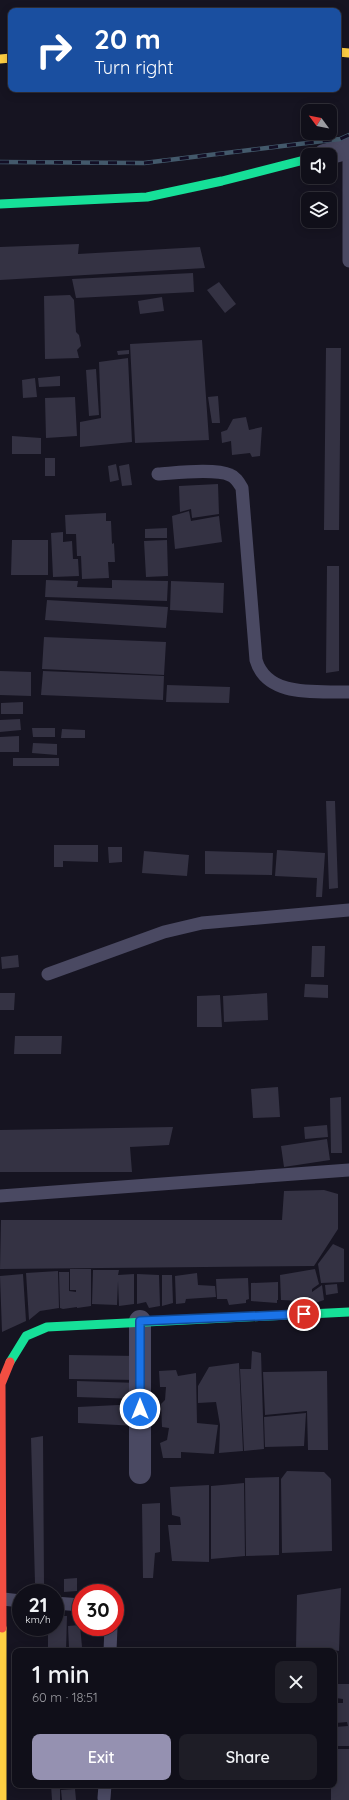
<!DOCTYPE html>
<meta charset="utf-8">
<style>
:root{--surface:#100f19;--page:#1e1d26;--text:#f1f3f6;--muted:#9c9ca2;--line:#302f38;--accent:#9591b1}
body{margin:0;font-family:Quicksand,sans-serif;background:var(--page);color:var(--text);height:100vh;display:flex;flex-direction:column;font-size:15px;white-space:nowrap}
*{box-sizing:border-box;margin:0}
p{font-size:13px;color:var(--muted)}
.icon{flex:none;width:22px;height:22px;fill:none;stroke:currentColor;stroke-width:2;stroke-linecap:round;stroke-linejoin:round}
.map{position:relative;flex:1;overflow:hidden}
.sheet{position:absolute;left:12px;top:1648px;width:325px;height:140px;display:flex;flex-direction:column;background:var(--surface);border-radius:8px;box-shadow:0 2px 10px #0003,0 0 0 1px var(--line)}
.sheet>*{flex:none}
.top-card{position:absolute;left:8px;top:8px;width:333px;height:84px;border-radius:8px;box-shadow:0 2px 10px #0003,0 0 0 1px var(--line);background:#1a4fa0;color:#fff;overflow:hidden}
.needle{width:26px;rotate:302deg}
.tools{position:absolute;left:301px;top:104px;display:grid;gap:8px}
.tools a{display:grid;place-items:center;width:36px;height:36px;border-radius:8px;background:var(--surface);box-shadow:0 2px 10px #0003,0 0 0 1px var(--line);font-size:20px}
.speed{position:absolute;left:12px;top:1584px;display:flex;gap:8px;font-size:20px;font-weight:700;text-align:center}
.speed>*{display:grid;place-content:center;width:52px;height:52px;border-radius:50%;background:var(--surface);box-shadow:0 2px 10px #0003,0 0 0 1px var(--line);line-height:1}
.speed small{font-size:10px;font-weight:400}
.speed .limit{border:6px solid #d22;background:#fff;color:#111}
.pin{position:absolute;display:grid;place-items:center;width:34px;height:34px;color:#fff;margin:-17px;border:2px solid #fff;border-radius:50%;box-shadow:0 1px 4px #0007}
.me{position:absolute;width:44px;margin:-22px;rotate:0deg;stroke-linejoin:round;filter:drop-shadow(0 0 3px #0008)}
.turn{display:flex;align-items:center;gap:14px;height:84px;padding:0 20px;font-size:18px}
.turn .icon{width:52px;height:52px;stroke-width:2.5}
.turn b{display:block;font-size:28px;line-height:34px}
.round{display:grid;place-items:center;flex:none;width:42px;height:42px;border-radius:8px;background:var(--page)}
.headline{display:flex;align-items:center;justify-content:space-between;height:68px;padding:0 20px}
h1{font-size:24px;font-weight:600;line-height:30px}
.primary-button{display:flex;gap:8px;margin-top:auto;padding:8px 20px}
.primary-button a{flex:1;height:46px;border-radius:8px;background:var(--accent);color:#fff;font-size:16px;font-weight:600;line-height:46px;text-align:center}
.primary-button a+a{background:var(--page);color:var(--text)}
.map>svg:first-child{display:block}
.building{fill:#343243}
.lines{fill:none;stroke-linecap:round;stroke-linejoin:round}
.lane{stroke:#4a4962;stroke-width:13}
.street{stroke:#4a4962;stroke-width:22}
.fast{stroke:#16e098;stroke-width:9}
.slow{stroke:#ffcf43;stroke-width:9}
.jam{stroke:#f24e42;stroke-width:9}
.rail-casing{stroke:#43596b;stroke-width:4.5}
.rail{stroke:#130f26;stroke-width:3;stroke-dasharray:9;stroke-linecap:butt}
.route-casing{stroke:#114b97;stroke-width:10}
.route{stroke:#1a73e8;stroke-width:7}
</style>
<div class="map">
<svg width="349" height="1800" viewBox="0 0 349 1800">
<rect width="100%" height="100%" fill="#161421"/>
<path class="building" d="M79,244l-1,10 122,-7 5,21 -205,12v-33z
M193,273l1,19 -118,6 -4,-19z
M219,282l17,22 -11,9 -18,-23z
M70,295l4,5 2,32 3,3 2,11 -4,4 2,8 -34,1 -1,-63z
M162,297l2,14 -24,3 -2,-13z
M202,340l7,100 -74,3 -5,-99z
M326,348h15l-2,182h-15z
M129,350v4l-11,1 -1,-4z
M128,358l4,84 -52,5v-25l21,-4 -2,-56z
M96,369l3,46 -10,1 -3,-46z
M60,376v10l-21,1 -1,-9z
M35,378l2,19 -14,1 -1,-18z
M218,396l2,27h-8l-4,-26z
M75,397l2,39 -31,2 -1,-40z
M246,417l3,13 13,-3 -2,29 -8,1 -2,-4 -18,2 -1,-14 -9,2 -1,-11 6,-2 6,-11z
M12,436l29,2v16h-29z
M45,458h10v18h-10z
M116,464l3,16 -9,2 -2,-16z
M129,464l3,21 -10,1 -3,-20z
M218,484l1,30 -27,4 -1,-9 -11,3 -1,-26z
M189,511l2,10 28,-5 3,26 -47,7 -3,-33z
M106,513v8h5l1,23 2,-1 1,19h-7l1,16 -27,1 -1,-23h-4l-1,-22h-10l-1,-19z
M167,528v10h-22v-9z
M63,532v10l9,-1 1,18h5l1,17 -26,1 -2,-44z
M12,540h36v35h-37z
M167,540l1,36 -22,1 -2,-36z
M327,566h12v105l-13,2z
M46,580l32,1 -1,6 35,1v-8l56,1 -1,20 -122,-4z
M171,581l53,2 -1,30 -53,-3z
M47,600l121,7 -2,21 -121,-8z
M44,637l122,5 -2,33 -122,-6z
M0,671l31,1v24l-31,-1z
M43,671l121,5 -1,24 -122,-5z
M167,685l63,2 -1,16 -63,-1z
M23,702v12h-22v-11z
M20,719l1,11 -21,2v-12z
M32,728h23v9h-22z
M62,729l23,1v8h-24z
M19,736v16h-19v-15z
M33,743l24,1v11l-25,-2z
M13,758h46v8h-46z
M326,801h9l3,87 -9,1z
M54,845h44v17l-35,-1v6h-9z
M108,847h14v15l-13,1z
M277,850l48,3 -3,44h-6l1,-19 -42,-2z
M144,851l45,4 -2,21 -45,-3z
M205,851l68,2 -1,22 -67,-1z
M312,946h13l-1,31h-13z
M18,955l1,12 -17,2 -1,-12z
M305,984l23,1v13l-24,-1z
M0,993h15l-1,17h-14z
M267,993l1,27 -44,2 -1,-26z
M220,995l2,32h-25v-31z
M15,1036h47l-1,18h-47z
M278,1087l2,30 -27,1 -2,-29z
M341,1097l1,56h-11l-1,-55z
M327,1125l1,12 -23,2 -1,-12z
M173,1127l-4,18 -39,2 2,25h-132v-42z
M327,1139l3,21 -46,7 -3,-21z
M324,1190l14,4v35l-24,37 -314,3 1,-49h281l2,-29z
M333,1244l11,5v33l-23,1 -3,-19z
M70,1269h21v37l-14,2v-7v6l-14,2 -3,-1 -1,-36h10v19l7,1v-2h-6z
M315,1269l4,15 -7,5v3l10,-7 2,15 -9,3h-14v-2l-20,-1 -1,-25z
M93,1270h26l-1,5 16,-1v30l-15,2 -1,-25 -1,24 -25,-1z
M58,1271l1,37 -19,3 -11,9 -3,-47z
M197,1273l1,12 17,1 1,11 -30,2 -1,4 -9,1 -1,-28z
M23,1274l3,47 -24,11 -2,-56z
M137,1274l22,1 1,31 -11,2 -3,-6 -9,2z
M162,1275h10l1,28 -11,3z
M248,1278l1,21 -3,1v3l-17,2 -2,-6h-10l-1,-20z
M278,1282v18h-1v3l-26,-2v-18z
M337,1284l1,9 -12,2 -1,-10z
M252,1351l9,2 3,96 -20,2 -4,-82h11z
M69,1355l69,1v24l-69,-1z
M239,1363l4,88 -24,2 1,-28 -4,-23 -18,1v-17l11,-19z
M176,1370l2,6 18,-3 1,50 21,2 -4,29 -33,-2v6h-18l-3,-15 7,-3 2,-12 -7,-1 -1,-23 4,-4 1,-13h-6l-1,-16z
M327,1371l1,79h-20l-1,-39 -42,4 -2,-43z
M77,1381l62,2 -1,16 -61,-2z
M138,1404v22l-60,-3v-16z
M306,1413l-2,33 -39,1 -1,-30z
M43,1436l1,148 -9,-1 -4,-145z
M287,1471l37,1 7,7 1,72 -50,2 -1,-74z
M279,1477v78l-33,1 -1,-78z
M244,1483l1,73 -34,3v-73z
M209,1485v77l-37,-1 -4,-36h13l-1,-8 -8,-2 -2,-28z
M160,1503v49l-5,1 -2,25h-10l-1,-74z
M77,1578v13l-13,1v-13z
M341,1588l-2,63 -20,-3 -23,1 1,-54z
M55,1616h12l-1,35h-18v-24h7z
M80,1625l2,22 -13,1 -1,-22z
M337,1684h12v62h-14v-19l13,-1 -1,-4 -11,1 -2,-20h9v-4l-7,-1z
M334,1749h15v51h-18v-15h3z
M51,1785h15v3l-6,-1v13h-8z
M75,1789l1,11h-14l-1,-10z"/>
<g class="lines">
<path class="lane" d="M349,149v112
M158,474c17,-1 57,-6 72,1 6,2 9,8 12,13l14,172c11,38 61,31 93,32
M48,974l116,-42 38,-9 147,-13
M0,1196l349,-26
M3,1599l18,2
M55,1603l26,2
M110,1651l1,-24
M104,1798l1,-13"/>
<path class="street" d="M324,155l25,-7
M140,1473v-152"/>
<path class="fast" d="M0,204l147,-7 75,-16 86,-22
M10,1362l16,-26 21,-9 302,-15"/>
<path class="slow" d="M338,52l11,1
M0,59l11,-1
M2,1628v172"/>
<path class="jam" d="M2,1628l-1,-244 9,-22"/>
<g class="rail-casing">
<path id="rail" d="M0,162l144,1 196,-24 9,-4"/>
</g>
<use href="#rail" class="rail"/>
</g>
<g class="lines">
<g class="route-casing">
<path id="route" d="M140,1409v-88l164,-7"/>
</g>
<use href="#route" class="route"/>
</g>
</svg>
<div class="tools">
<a><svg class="needle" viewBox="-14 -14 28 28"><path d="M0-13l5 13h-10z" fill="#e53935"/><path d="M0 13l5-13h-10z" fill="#9c9ca2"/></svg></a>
<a><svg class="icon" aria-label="sound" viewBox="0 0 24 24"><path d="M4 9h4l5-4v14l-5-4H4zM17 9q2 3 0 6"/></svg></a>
<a><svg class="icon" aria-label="layers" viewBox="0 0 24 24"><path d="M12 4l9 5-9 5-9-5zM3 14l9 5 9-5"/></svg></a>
</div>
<div class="speed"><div>21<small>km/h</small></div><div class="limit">30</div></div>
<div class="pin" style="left:304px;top:1314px;background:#d93025"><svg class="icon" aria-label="arrive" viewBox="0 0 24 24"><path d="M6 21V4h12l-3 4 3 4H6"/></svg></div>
<svg class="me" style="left:140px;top:1409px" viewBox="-20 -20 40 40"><circle r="17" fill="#1a73e8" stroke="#fff" stroke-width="3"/><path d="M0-11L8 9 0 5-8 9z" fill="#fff"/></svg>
<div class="top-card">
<div class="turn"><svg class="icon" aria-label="right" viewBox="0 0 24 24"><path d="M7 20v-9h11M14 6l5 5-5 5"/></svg><div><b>20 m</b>Turn right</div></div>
</div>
<section class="sheet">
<div class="headline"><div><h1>1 min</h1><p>60 m · 18:51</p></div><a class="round"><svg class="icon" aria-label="close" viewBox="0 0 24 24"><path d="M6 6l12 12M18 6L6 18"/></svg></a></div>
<div class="primary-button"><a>Exit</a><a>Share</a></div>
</section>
</div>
